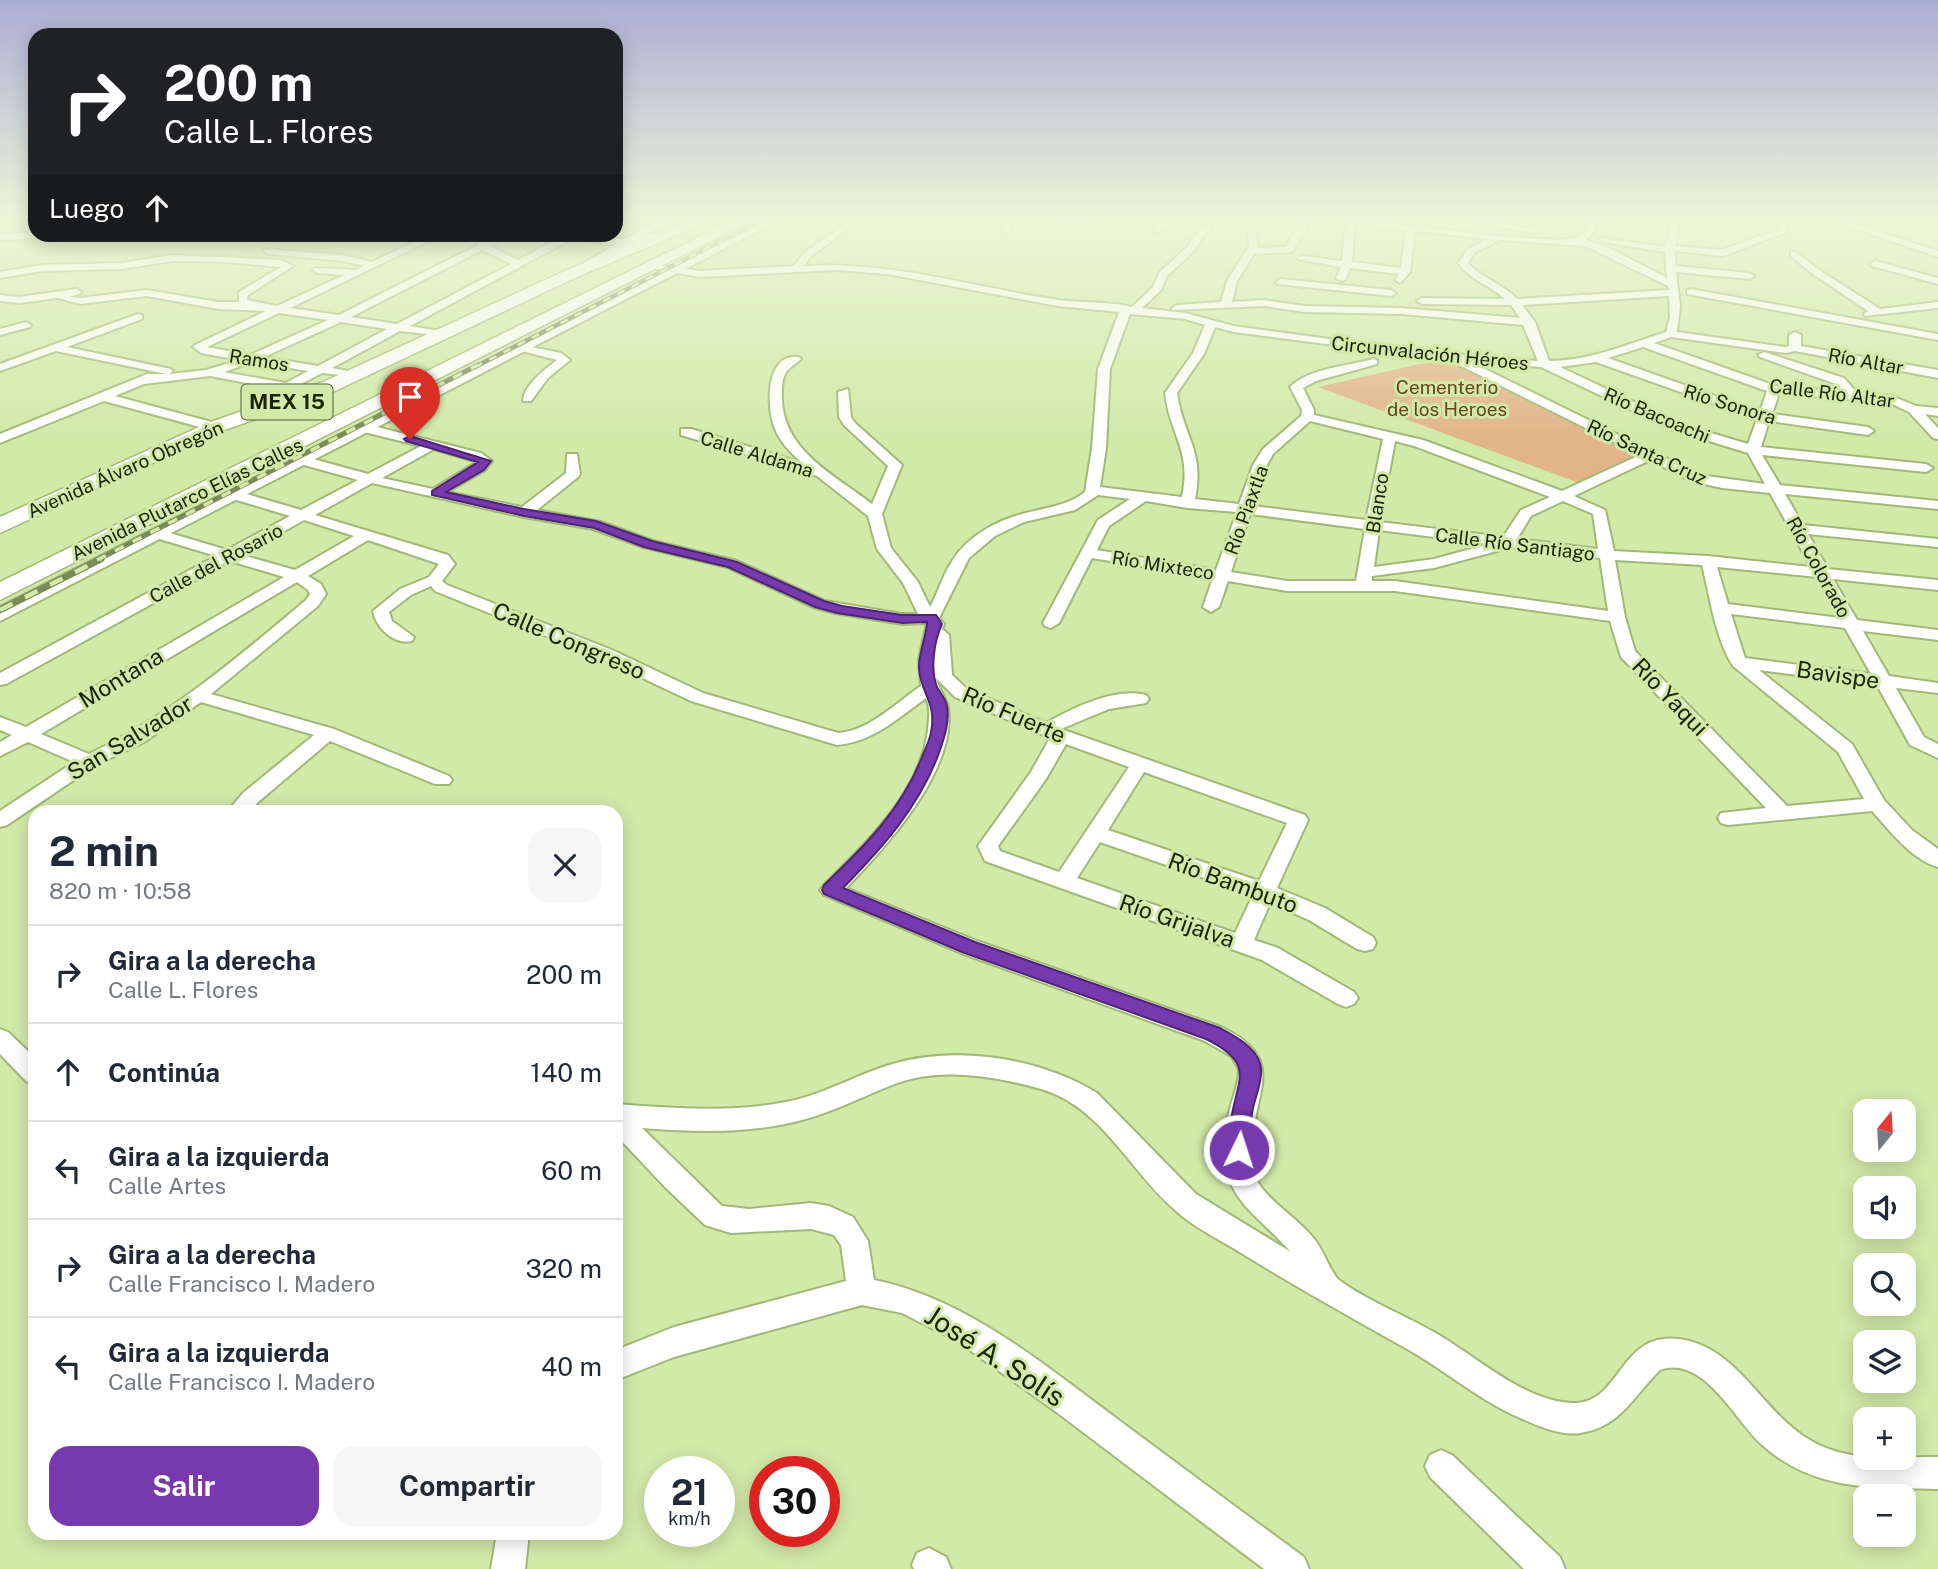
<!DOCTYPE html>
<html lang="es">
<meta charset="utf-8">
<style>
:root{--surface:#fff;--page:#f6f6f7;--text:#1f2937;--muted:#747a83;--line:#e0e1e3;--accent:#7639ae}
body{margin:0;font-family:"Public Sans",sans-serif;background:var(--page);color:var(--text);height:100vh;display:flex;flex-direction:column;font-size:26px;white-space:nowrap}
*{box-sizing:border-box;margin:0}
p{font-size:23px;color:var(--muted)}
.icon{flex:none;width:38px;height:38px;fill:none;stroke:currentColor;stroke-width:2;stroke-linecap:round;stroke-linejoin:round}
.map{position:relative;flex:1;overflow:hidden}
.sheet{position:absolute;left:28px;top:805px;width:595px;height:735px;display:flex;flex-direction:column;background:var(--surface);border-radius:21px;box-shadow:0 4px 18px #0003}
.sheet>*{flex:none}
.hud{position:absolute;left:28px;top:28px;width:595px;height:214px;border-radius:21px;box-shadow:0 4px 18px #0003;background:#202124;color:#fff;overflow:hidden}
.needle{width:46px;rotate:18deg}
.controls{position:absolute;left:1853px;top:1099px;display:grid;gap:14px}
.controls a{display:grid;place-items:center;width:63px;height:63px;border-radius:14px;background:var(--surface);box-shadow:0 4px 18px #0003;font-size:35px}
.speed{position:absolute;left:644px;top:1456px;display:flex;gap:14px;font-size:35px;font-weight:700;text-align:center}
.speed>*{display:grid;place-content:center;width:91px;height:91px;border-radius:50%;background:var(--surface);box-shadow:0 4px 18px #0003;line-height:1}
.speed small{font-size:18px;font-weight:400}
.speed .limit{border:10px solid #d22;background:#fff;color:#111}
.pin{position:absolute;display:grid;place-items:center;width:60px;height:60px;color:#fff;margin:-72px -30px;border-radius:50% 50% 50% 0;rotate:-45deg;box-shadow:0 0 7px #0007}
.pin .icon{rotate:45deg}
.me{position:absolute;width:77px;margin:-38px;rotate:4deg;stroke-linejoin:round;filter:drop-shadow(0 0 5px #0008)}
.turn{display:flex;align-items:center;gap:24px;height:147px;padding:0 21px;font-size:32px}
.turn .icon{width:91px;height:91px;stroke-width:2.5}
.turn b{display:block;font-size:49px;line-height:60px}
.then{display:flex;align-items:center;height:66px;padding:0 21px;background:#0003;gap:14px;font-size:26px}
.round{display:grid;place-items:center;flex:none;width:74px;height:74px;border-radius:21px;background:var(--page)}
.headline{display:flex;align-items:center;justify-content:space-between;height:119px;padding:0 21px}
h1{font-size:42px;font-weight:700;line-height:52px}
.cta{display:flex;gap:14px;margin-top:auto;padding:14px 21px}
.cta a{flex:1;height:80px;border-radius:21px;background:var(--accent);color:#fff;font-size:28px;font-weight:700;line-height:80px;text-align:center}
.cta a+a{background:var(--page);color:var(--text)}
ul{padding:0;list-style:none}
li{display:flex;align-items:center;gap:21px;height:98px;padding:0 21px;border-top:2px solid var(--line)}
li div{flex:1}
li b{display:block;font-size:26px}
li em{font-style:normal}
.map>svg:first-child{display:block}
.green{fill:#e2b488}
.lines{fill:none;stroke-linecap:round;stroke-linejoin:round}
.minor-casing{stroke:#a1b877;stroke-width:4}
.tertiary-casing{stroke:#a1b877;stroke-width:4}
.trunk-casing{stroke:#a1b877;stroke-width:3}
.minor{fill:#fff;fill-rule:evenodd}
.tertiary{fill:#fff;fill-rule:evenodd}
.trunk{fill:#fff;fill-rule:evenodd}
.rail-far2-casing{stroke:#798a5b;stroke-width:4.5}
.rail-far1-casing{stroke:#798a5b;stroke-width:5}
.rail-casing{stroke:#798a5b;stroke-width:7}
.rail-far2{stroke:#d2eaa8;stroke-width:2.5;stroke-dasharray:8;stroke-linecap:butt}
.rail-far1{stroke:#d2eaa8;stroke-width:3.5;stroke-dasharray:10;stroke-linecap:butt}
.rail{stroke:#d2eaa8;stroke-width:4.5;stroke-dasharray:14;stroke-linecap:butt}
.route{fill:#7639ae;stroke:#4d2571;stroke-width:2}
.labels{text-anchor:middle;stroke-width:6;stroke-linejoin:round;paint-order:stroke}
.far-street-label{font-size:19px;fill:#1b2309;stroke:#d2eaa8}
.far-park-label{font-size:19px;fill:#69441c;stroke:#d2eaa8}
.shield{fill:#d2eaa8;stroke:#525f39;stroke-width:2}
.shield-label{font-size:21px;font-weight:bold;fill:#1b2309}
.street-label{font-size:23px;fill:#1b2309;stroke:#d2eaa8}
.near-street-label{font-size:28px;fill:#1b2309;stroke:#d2eaa8}
</style>
<div class="map">
<svg width="1938" height="1569" viewBox="0 0 1938 1569">
<rect width="100%" height="100%" fill="#d2eaa8"/>
<path class="green" d="M1452,361l201,102 -44,10 -27,11 -264,-97 102,-23z"/>
<g class="lines">
<g class="minor-casing">
<path id="minor" d="M1008,218h8l-7,14 -3,1 -5,-3z
M1019,218h37l31,5 -4,3z
M1166,218h10l-16,14h-6v-4z
M1246,218h8l4,30 28,-1 10,-18 3,-11h8l-1,11 -14,23 -38,2 -17,27 -5,21 31,-2 42,6 97,2 118,10 -9,-13 -89,-1 -5,-3 5,-3 83,1c-15,-14 -35,-19 -47,-36l10,-14 20,-10 -73,-8 -5,41 -10,11 -5,-3 4,-6 -49,-6 -5,12 -4,1 -5,-3 5,-11 -44,-8 5,-3 40,5 3,-35 12,-7c39,4 198,28 222,18 7,-4 8,-12 9,-19h8v11l-10,11 23,8 58,30 -2,-26 -68,-11 5,-3 64,9 7,-29h8l-6,28 47,4 57,-21 -2,-4 -16,-7 23,3 3,11 -64,24 -48,-5 1,15 73,7 5,3 -5,3 -73,-7 4,34 -3,26 109,15 3,-1v-11l6,-3 6,3v11l137,24v8l-143,-27 -9,2 -115,-16 -17,6 122,43 69,6 -9,-8 -76,-27 -2,-2 6,-3 80,26 13,15 35,3 24,10 22,2v8l-13,-2 13,14v11l-5,-1 -24,-26 -19,-9 -111,-10 -7,21 96,13 6,4 -6,4 -99,-14 -8,26 165,17 7,4 -7,4 -164,-17 18,30 158,16v8l-153,-15 18,31 135,14v8l-130,-13 20,35 110,11v10l-105,-11 24,41 81,10v10l-75,-9 26,45 49,7v10l-42,-5 28,49 14,7v14l-28,-13 -33,-60 -118,-15 93,74 32,56 28,30 26,19v18c-26,-7 -48,-36 -66,-56l-144,14 -7,-2 -3,-5 3,-5 45,-5 -145,-151 -11,-36 -215,-30h-108l-59,-10 -9,26 -8,5 -8,-5 10,-29 -121,-20 -33,65 -8,5 -6,-2 -2,-3 55,-103 32,-21 -32,-4 -23,15 -51,12 -29,14 -26,22 -30,60 5,6 -2,5 7,6 3,40 15,14 79,34c27,-15 69,-36 100,-28l3,4 -3,4 -37,6 -48,20 244,86 3,5 -31,68 48,20 48,29 3,6 -3,6 -8,2 -8,-2 -48,-29 -39,-17 -16,37 24,8 76,44 4,6 -4,6 -8,3 -8,-3 -76,-44 -277,-99 -7,-15 53,-74 19,-34 -95,-41 -19,-19c2,10 10,19 12,30 9,62 -62,139 -102,180l131,53 244,86c71,34 29,67 31,126 0,11 1,22 7,31 15,22 40,35 56,56 8,10 16,33 24,40 25,19 65,35 93,51 42,23 95,74 145,72 47,-3 43,-79 112,-62 54,13 77,79 130,104 38,18 79,11 119,12v32c-65,-2 -124,3 -177,-45 -26,-24 -58,-90 -101,-74 -27,26 -39,57 -80,63 -20,3 -44,-8 -62,-16 -39,-17 -72,-46 -109,-67 -57,-32 -111,-62 -166,-96 -24,-15 -49,-26 -69,-45 -44,-38 -73,-103 -133,-120 -46,-13 -103,-23 -149,-4 -33,13 -63,29 -98,37 -50,12 -101,10 -152,6l80,78 27,3 62,-6 18,3 24,11 15,24 6,39c91,18 169,84 242,138 63,47 125,93 188,139l5,12h-45l-209,-158 -98,-70 -55,-28 -40,-8 -188,52 -58,23v-30l58,-23 172,-46 -5,-36 -7,-10 -23,-6 -80,4 -26,-8 -40,-38 -49,-52v-31c57,4 114,9 170,-2 36,-7 66,-25 100,-36 67,-22 152,-9 211,27l99,101 95,58c-47,-51 -75,-55 -63,-135 3,-16 11,-31 11,-48l-8,-13 -26,-15 -244,-88 -137,-58 -4,-5 4,-5c43,-43 96,-92 104,-155 1,-12 3,-21 -2,-32 -28,20 -53,44 -89,47l-146,-44 -91,-43 -165,-67 -4,-5 -20,9 -22,17 3,9 22,16 -2,4c-18,4 -36,-13 -39,-30l27,-22 29,-12 10,-13 -71,-24 -60,36 13,8 5,10 -8,12 -107,88 123,35 115,47 3,4 -3,4h-14l-105,-43 -73,62 -5,9h-20l1,-7 10,-12 71,-58 -113,-33 -57,40 -48,23 -89,60 -7,2v-16l74,-49 -46,-20 -28,14v-14l12,-7 -12,-5v-13l26,10 258,-150 -54,-16 -224,123 -6,1v-12l216,-117 -63,-19 -2,-3 2,-3h10l64,19 63,-34 -60,-18v-6h10l61,18 57,-30 -61,-17v-6l5,-1 66,18 53,-28 -61,-15v-6l5,-1 116,29 11,8 -7,9 -38,22 75,15 44,-34 1,-19h10l3,20 -2,3 -41,33 64,12 52,19 84,20 88,40 77,13h16l-15,-31 -26,-34 -9,-33 -51,-40 -136,-41v-6h10l111,34c-11,-10 -22,-21 -27,-34 -9,-21 -10,-77 24,-72l2,2c-5,5 -13,9 -16,15 -4,8 -3,18 -3,27 3,51 54,75 90,103l16,-38 -44,-41 -5,-8 -1,-25 10,-3 3,28 4,6 47,42 -20,49 9,34 27,34 12,25c8,-14 12,-30 21,-44 16,-28 48,-44 79,-51 19,-5 39,-7 55,-20l7,-44 6,-79 21,-57 -61,-6 -171,-32 -50,-4 -137,7 -49,-9v-4l49,7 94,-5 10,-13 37,-26 3,1v4l-34,25 -6,9c87,-5 169,21 254,34 23,3 51,1 74,7l21,-20 6,-14 28,-26 13,-19 12,-2v4l-6,2 -12,19 -27,25 -6,14 -19,18 43,5 49,13 192,26 112,9 -15,-36 -121,-11 -97,-2 -42,-6 -90,4 -1,-2 5,-3 44,-3 6,-21 22,-34zM1359,225l47,5 -5,38 -49,-6 2,-35zM1500,240l85,6 83,40 1,4 -152,9c-15,-16 -36,-21 -49,-36l6,-10zM1669,296l1,21 -4,15c-38,12 -77,29 -117,29l-14,-39 -13,-17zM1130,314l55,5 20,6 -12,28 -28,40c5,43 27,57 17,104l-82,-10 6,-39 4,-79zM1215,327l19,5 224,29 1,4 181,90 -78,36 -139,-51 -109,-25v-5l-11,-22 13,-7 61,-17v-4l-4,-1c-25,7 -64,9 -83,28l12,23 -1,6 -38,33 -10,16 -14,39 -44,-5c10,-49 -12,-62 -18,-106l27,-39zM1643,347l124,44 -7,21 -152,-54zM1471,362l70,5 132,63 75,23 17,31 -65,-9zM1596,362l161,57 -9,25 -67,-20 -121,-57zM1310,421l73,18 -17,81 -113,-14 14,-41 6,-11zM1395,441l19,5 136,51 -29,13 -18,27 -123,-15zM434,449l43,13 -44,27 -51,-11zM1650,460l41,21 31,7 48,5 41,74 -103,-11 -94,-5 -9,-41 -31,-14zM372,483l152,34 69,12 50,18 84,20 86,40 22,6 67,11 25,-1 -8,36 2,27c-25,17 -52,45 -83,47l-135,-40 -91,-43 -165,-65 -5,-4 13,-17 -7,-9 -133,-40zM1146,501l41,7 50,4 -21,58 -119,-20 12,-24zM1563,501l30,13 5,35 -81,-10 14,-23zM1250,514l115,15 -9,52h-69l-56,-9zM304,520l50,16 -59,34 -53,-15zM1379,530l110,14 -55,15 -60,8zM1512,547l88,11 8,53 -213,-30h-23v-5l62,-8zM1615,560l87,5c8,32 13,73 31,101l105,86 26,47 -77,7 -152,-155 -10,-34zM1717,567l100,10 23,41 -112,-14zM297,582l11,8 2,4 -4,6c-69,58 -135,115 -217,154l-48,-20zM1731,614l114,14 26,46 -126,-16zM1066,744l63,23 -70,105 -59,-21 -2,-5 48,-67zM1144,772l143,51 -28,58 -151,-51zM1100,842l153,53 -18,38 -158,-55z
M1445,218h24l71,12 -5,3z
M1824,218h13l101,33v6z
M666,232l5,3 -2,2 -45,8 -52,-6 -162,87 36,6v4l-46,-5 -68,37 27,5v4l-37,-4 -23,12 6,4 -6,4 -89,-17 -66,8 -29,12 104,28v6h-8l-107,-29 -104,42v-9l147,-60h19l-110,-23 -56,20v-7l138,-50 4,1v4l-75,28 104,22 2,2 -4,3 37,-4 33,-10 -38,-7 -8,-6 2,-2 71,-34 -48,-2 -71,-13 -67,8 -22,-6 -39,5 -19,-2v-6l19,2 57,-8 5,3 -1,2 -11,3 11,1 67,-8 71,12h21v-10l42,-25 -54,-5 -54,-1 -52,8 -79,2 -42,7v-6l42,-7 79,-2 52,-8 108,5 12,6 -45,29 -1,5 30,6 67,-31 -26,-2 -5,-3 2,-2 40,2 9,-4 -21,-5 -75,-7 -5,-3 2,-2 78,6 29,7 59,-28h12l-153,74 49,7 139,-70 -7,-11h9l5,7 13,-7h12l-20,12 28,14 43,-23 -2,-3 65,5zM482,250l29,14 -114,60 -46,-7zM279,313l49,7 -78,35 -43,-8zM341,322l46,7 -69,37 -54,-9zM253,362l55,9 -22,12 -62,-11z
M35,233v1h63l-98,6v-6z
M1791,252h6l19,16 64,41 58,-7v6l-73,8 -1,-2 4,-3 -58,-39 -19,-16z
M1875,261l63,17v6l-66,-18 -2,-2z
M1281,279l110,11 5,3 -5,3 -114,-12 -1,-2z
M1691,289l247,45v6l-251,-46v-4z
M26,322l5,3 -1,2 -30,8v-6z
M522,345l39,8 9,7 -22,18 -17,23h-8c0,-15 22,-32 34,-41l-39,-10v-4z
M0,1029l8,3 27,26v26l-9,-3 -26,-27z
M1441,1450l11,5 108,102 5,12h-41l-94,-92 -5,-11 5,-11z
M497,1533h32l-4,36h-34z
M929,1548l17,9 5,12h-37l-2,-4 5,-12z"/>
</g>
<g class="tertiary-casing">
<path id="tertiary" d="M661,218h14l-98,58 -4,1 -6,-4z
M769,218h15l-784,403v-14z"/>
</g>
<g class="trunk-casing">
<path id="trunk" d="M698,218l15,2 -134,56 -242,114 -115,41 -222,102v-16l208,-94 115,-41 244,-112z
M737,218h19l-756,382v-18z"/>
</g>
<use href="#minor" class="minor"/>
<use href="#tertiary" class="tertiary"/>
<use href="#trunk" class="trunk"/>
<g class="rail-far2-casing">
<path id="rail-far2" d="M475,367l291,-149"/>
</g>
<g class="rail-far1-casing">
<path id="rail-far1" d="M97,560l381,-195"/>
</g>
<g class="rail-casing">
<path id="rail" d="M0,610l101,-51"/>
</g>
<use href="#rail-far2" class="rail-far2"/>
<use href="#rail-far1" class="rail-far1"/>
<use href="#rail" class="rail"/>
</g>
<linearGradient id="sky" x2="0" y2="1"><stop stop-color="#abaed4"/><stop offset="0.5" stop-color="#ebf6d8"/><stop offset="1" stop-color="#ebf6d8" stop-opacity="0"/></linearGradient>
<rect width="1938" height="438" fill="url(#sky)"/>
<path class="route" d="M410,436l81,25 -7,9 -38,22 78,17 72,12 56,20 85,21 87,39 18,5 60,9h34l6,9c-8,17 -12,45 -5,63 3,6 9,12 10,19 3,16 -3,32 -8,47 -20,54 -56,94 -96,135l132,54 245,86c17,9 44,23 41,47 -1,13 -7,25 -9,38 -2,15 1,31 -5,44l-8,3 -8,-3c-4,-9 -2,-17 -1,-27 3,-48 31,-64 -24,-91l-244,-87 -138,-58 -2,-4 2,-5c40,-38 78,-76 98,-128 3,-8 8,-17 9,-25 6,-29 -10,-38 -12,-63 -1,-15 8,-33 8,-47l-25,1 -65,-10 -22,-6 -87,-40 -84,-20 -50,-19 -70,-12 -92,-21v-4l46,-29 -72,-21 -2,-2z"/>
<g class="labels">
<g class="far-street-label">
<text transform="translate(1430 353) rotate(6)" y="7">Circunvalación Héroes</text>
<text transform="translate(259 360) rotate(9)" y="7">Ramos</text>
<text transform="translate(1866 361) rotate(10)" y="7">Río Altar</text>
<text transform="translate(1832 393) rotate(7)" y="7">Calle Río Altar</text>
<text transform="translate(1730 404) rotate(17)" y="7">Río Sonora</text>
<text transform="translate(1657 415) rotate(23)" y="7">Río Bacoachi</text>
<text transform="translate(1647 452) rotate(25)" y="7">Río Santa Cruz</text>
<text transform="translate(757 454) rotate(17)" y="7">Calle Aldama</text>
<text transform="translate(125 469) rotate(-24)" y="7">Avenida Álvaro Obregón</text>
<text transform="translate(187 499) rotate(-26)" y="7">Avenida Plutarco Elías Calles</text>
<text transform="translate(1377 503) rotate(-81)" y="7">Blanco</text>
<text transform="translate(1246 510) rotate(-70)" y="7">Río Piaxtla</text>
<text transform="translate(1515 544) rotate(7)" y="7">Calle Río Santiago</text>
<text transform="translate(216 563) rotate(-28)" y="7">Calle del Rosario</text>
<text transform="translate(1163 565) rotate(9)" y="7">Río Mixteco</text>
<text transform="translate(1819 567) rotate(61)" y="7">Río Colorado</text>
</g>
<g class="far-park-label">
<text x="1447" y="394">Cementerio<tspan x="1447" dy="22">de los Heroes</tspan></text>
</g>
<rect class="shield" x="241.5" y="384.5" width="91" height="35" rx="5"/>
<g class="shield-label">
<text x="287" y="409">MEX 15</text>
</g>
<g class="street-label">
<text transform="translate(569 641) rotate(23)" y="8">Calle Congreso</text>
<text transform="translate(1838 675) rotate(8)" y="8">Bavispe</text>
<text transform="translate(121 678) rotate(-31)" y="8">Montana</text>
<text transform="translate(1670 697) rotate(46)" y="8">Río Yaqui</text>
<text transform="translate(1014 715) rotate(23)" y="8">Río Fuerte</text>
<text transform="translate(130 738) rotate(-31)" y="8">San Salvador</text>
<text transform="translate(1233 883) rotate(20)" y="8">Río Bambuto</text>
<text transform="translate(1177 921) rotate(19)" y="8">Río Grijalva</text>
</g>
<g class="near-street-label">
<text transform="translate(995 1356) rotate(33)" y="10">José A. Solís</text>
</g>
</g>
</svg>
<div class="controls">
<a><svg class="needle" viewBox="-14 -14 28 28"><path d="M0-13l5 13h-10z" fill="#e53935"/><path d="M0 13l5-13h-10z" fill="#747a83"/></svg></a>
<a><svg class="icon" aria-label="sound" viewBox="0 0 24 24"><path d="M4 9h4l5-4v14l-5-4H4zM17 9q2 3 0 6"/></svg></a>
<a><svg class="icon" aria-label="search" viewBox="0 0 24 24"><circle cx="10" cy="10" r="6"/><path d="M15 15l6 6"/></svg></a>
<a><svg class="icon" aria-label="layers" viewBox="0 0 24 24"><path d="M12 4l9 5-9 5-9-5zM3 14l9 5 9-5"/></svg></a>
<a>+</a>
<a>−</a>
</div>
<div class="speed"><div>21<small>km/h</small></div><div class="limit">30</div></div>
<div class="pin" style="left:410px;top:439px;background:#d93025"><svg class="icon" aria-label="arrive" viewBox="0 0 24 24"><path d="M6 21V4h12l-3 4 3 4H6"/></svg></div>
<svg class="me" style="left:1239px;top:1150px" viewBox="-20 -20 40 40"><circle r="17" fill="#7639ae" stroke="#fff" stroke-width="3"/><path d="M0-11L8 9 0 5-8 9z" fill="#fff"/></svg>
<div class="hud">
<div class="turn"><svg class="icon" aria-label="right" viewBox="0 0 24 24"><path d="M7 20v-9h11M14 6l5 5-5 5"/></svg><div><b>200 m</b>Calle L. Flores</div></div>
<div class="then">Luego<svg class="icon" aria-label="ahead" viewBox="0 0 24 24"><path d="M12 20V5M6 11l6-6 6 6"/></svg></div>
</div>
<section class="sheet">
<div class="headline"><div><h1>2 min</h1><p>820 m · 10:58</p></div><a class="round"><svg class="icon" aria-label="close" viewBox="0 0 24 24"><path d="M6 6l12 12M18 6L6 18"/></svg></a></div>
<ul>
<li><svg class="icon" aria-label="right" viewBox="0 0 24 24"><path d="M7 20v-9h11M14 6l5 5-5 5"/></svg><div><b>Gira a la derecha</b><p>Calle L. Flores</p></div><em>200 m</em></li>
<li><svg class="icon" aria-label="ahead" viewBox="0 0 24 24"><path d="M12 20V5M6 11l6-6 6 6"/></svg><div><b>Continúa</b></div><em>140 m</em></li>
<li><svg class="icon" aria-label="left" viewBox="0 0 24 24"><path d="M17 20v-9H6M10 6l-5 5 5 5"/></svg><div><b>Gira a la izquierda</b><p>Calle Artes</p></div><em>60 m</em></li>
<li><svg class="icon" aria-label="right" viewBox="0 0 24 24"><path d="M7 20v-9h11M14 6l5 5-5 5"/></svg><div><b>Gira a la derecha</b><p>Calle Francisco I. Madero</p></div><em>320 m</em></li>
<li><svg class="icon" aria-label="left" viewBox="0 0 24 24"><path d="M17 20v-9H6M10 6l-5 5 5 5"/></svg><div><b>Gira a la izquierda</b><p>Calle Francisco I. Madero</p></div><em>40 m</em></li>
</ul>
<div class="cta"><a>Salir</a><a>Compartir</a></div>
</section>
</div>
